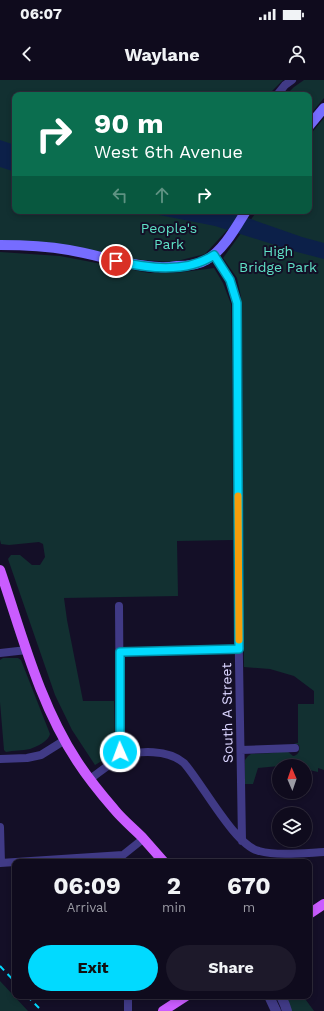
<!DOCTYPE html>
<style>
:root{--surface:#0f0b1d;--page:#1d192a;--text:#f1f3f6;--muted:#9b9ba4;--line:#2f2b3b;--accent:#01daff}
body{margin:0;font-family:"Work Sans",sans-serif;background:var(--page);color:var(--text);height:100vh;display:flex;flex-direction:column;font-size:15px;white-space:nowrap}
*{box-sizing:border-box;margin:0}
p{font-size:13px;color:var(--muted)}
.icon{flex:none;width:22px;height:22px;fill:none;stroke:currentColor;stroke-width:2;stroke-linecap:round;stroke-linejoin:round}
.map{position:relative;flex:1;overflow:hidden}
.side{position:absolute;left:12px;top:779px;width:300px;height:140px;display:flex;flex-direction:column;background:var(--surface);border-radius:8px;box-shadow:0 2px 6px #0003,0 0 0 1px var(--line)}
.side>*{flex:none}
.banner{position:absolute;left:12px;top:12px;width:300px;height:122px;border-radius:8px;box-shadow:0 2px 6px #0003,0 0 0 1px var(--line);background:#0b6e4f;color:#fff;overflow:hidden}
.needle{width:26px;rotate:358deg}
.fabs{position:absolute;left:272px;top:679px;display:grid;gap:8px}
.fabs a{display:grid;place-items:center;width:40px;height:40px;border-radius:50%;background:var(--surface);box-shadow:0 2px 6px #0003,0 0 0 1px var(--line);font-size:20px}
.pin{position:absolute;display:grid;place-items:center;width:34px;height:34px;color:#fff;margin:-17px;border:2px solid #fff;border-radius:50%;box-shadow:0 1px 4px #0007}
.me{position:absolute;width:44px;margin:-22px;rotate:358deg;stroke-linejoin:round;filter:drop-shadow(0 0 3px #0008)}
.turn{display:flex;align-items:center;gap:14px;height:84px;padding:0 16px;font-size:18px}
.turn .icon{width:52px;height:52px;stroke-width:2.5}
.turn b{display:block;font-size:28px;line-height:34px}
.lanes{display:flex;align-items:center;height:38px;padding:0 16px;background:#0003;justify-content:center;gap:20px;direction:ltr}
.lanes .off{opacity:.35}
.eta{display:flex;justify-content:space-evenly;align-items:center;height:68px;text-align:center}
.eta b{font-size:24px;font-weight:700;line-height:28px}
.primary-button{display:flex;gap:8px;margin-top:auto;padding:8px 16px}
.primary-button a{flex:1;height:46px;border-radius:24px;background:var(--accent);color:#111;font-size:16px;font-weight:700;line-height:46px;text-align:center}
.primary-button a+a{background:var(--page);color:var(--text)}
.status{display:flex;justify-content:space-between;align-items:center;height:28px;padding:0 20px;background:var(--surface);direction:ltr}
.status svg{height:11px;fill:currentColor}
header{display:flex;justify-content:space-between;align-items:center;height:52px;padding:0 16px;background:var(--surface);font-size:18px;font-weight:700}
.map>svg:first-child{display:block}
.green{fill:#123031}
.water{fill:#0c2049}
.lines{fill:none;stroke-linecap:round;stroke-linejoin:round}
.minor{stroke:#403a86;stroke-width:8}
.tertiary{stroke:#403a86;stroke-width:10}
.secondary{stroke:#766cff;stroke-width:10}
.primary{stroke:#ca5cff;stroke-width:10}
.rail{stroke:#01daff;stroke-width:2;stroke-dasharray:6 5;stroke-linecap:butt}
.route-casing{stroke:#018ea6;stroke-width:10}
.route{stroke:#01daff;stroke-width:7}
.slow{stroke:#f59e0b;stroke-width:7}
.labels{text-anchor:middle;stroke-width:4;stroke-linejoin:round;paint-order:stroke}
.park-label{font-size:14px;fill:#5fe1c6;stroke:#140f27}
.street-label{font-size:14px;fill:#dbd5ff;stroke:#140f27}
</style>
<div class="status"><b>06:07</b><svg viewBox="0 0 49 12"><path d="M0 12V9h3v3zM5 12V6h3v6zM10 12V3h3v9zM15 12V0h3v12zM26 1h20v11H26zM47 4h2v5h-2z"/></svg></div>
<header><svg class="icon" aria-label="back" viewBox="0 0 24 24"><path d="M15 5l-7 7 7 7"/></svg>Waylane<svg class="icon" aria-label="person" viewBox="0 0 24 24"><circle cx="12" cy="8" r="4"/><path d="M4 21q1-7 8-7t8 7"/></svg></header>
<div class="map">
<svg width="324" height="931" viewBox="0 0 324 931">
<rect width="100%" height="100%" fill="#140f27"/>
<path class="green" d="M0,0h283l-15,15h-253v116h225l-11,17 -24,26 -32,8 -44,-3 -129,-17z
M304,0h20v18l-15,18v-21h-23l8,-8z
M324,38v652l-6,-2v4l-13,-3v-3h-26l-21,2 -5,16h-8v-24l3,-4 3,-2 22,-1 13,-3 7,6c6,-1 7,-6 6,-11l-5,-2h4v-39h16v-13l-20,-15 -24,-7 -26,-2 -2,-333 -1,-37 -4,-19 -14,-20 34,-47h52v-75z
M0,172l60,4 89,17h27l38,-5 9,15 8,21 1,57 1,179 -56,1 1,55 -114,2 3,22 16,81h31l1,39 -4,4 -1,12 -15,9 -23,-35 -17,-35 -47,-136 3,-4h9l12,10h8l5,-8 -2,-13 -4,-2 -30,3 -8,-1 -1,-4z
M3,578h15l3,2 29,74c-1,7 -14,13 -20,15 -8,2 -16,1 -24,3l-2,-2 -4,-48v-42z
M0,901l28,30h-28z
M285,916h18l11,15h-23z"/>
<path class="water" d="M0,60l15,5v27l-15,-5z
M139,131h89l74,26 22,6v16l-27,-7 -82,-26z"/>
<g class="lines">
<path class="minor" d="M277,15l8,-10 7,-5
M214,175l16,25 7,23 1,128v170l4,240
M119,526l1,141 2,10
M120,572l119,-3
M0,573l27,-3
M241,670l54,-2
M0,679l27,-1 14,-3 24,-15
M90,699c10,-7 20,-16 31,-21 17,-9 48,-8 63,5 18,20 51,83 75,88 19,5 45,2 65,1
M0,747l1,36
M0,783l123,-8 20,-16
M128,916v15"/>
<path class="tertiary" d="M269,916l7,15
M281,916l4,9 2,6"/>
<path class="secondary" d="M309,46l15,-18
M0,165c23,0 46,1 69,5 30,5 59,16 90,17 6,1 12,0 18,-1 9,0 21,-1 29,-6 17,-9 30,-33 40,-49"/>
<path class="primary" d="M0,490c22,64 39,133 77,191 11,17 24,33 37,48 8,10 19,19 28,28 7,8 15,17 22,25
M309,834l15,-10
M163,931l23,-15"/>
<path class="rail" d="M0,886l15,16
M27,916l15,15"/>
</g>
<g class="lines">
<g class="route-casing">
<path id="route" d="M116,181c31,7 69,13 98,-6l16,25 7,23 2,346 -119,3v100"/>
</g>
<use href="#route" class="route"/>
<path class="slow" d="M238,416l1,144"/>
</g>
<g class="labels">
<g class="park-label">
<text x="169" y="153">People's<tspan x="169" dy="16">Park</tspan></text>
<text x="278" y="176">High<tspan x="278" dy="16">Bridge Park</tspan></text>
</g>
<g class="street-label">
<text transform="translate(227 633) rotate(-91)" y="5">South A Street</text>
</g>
</g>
</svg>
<div class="fabs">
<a><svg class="needle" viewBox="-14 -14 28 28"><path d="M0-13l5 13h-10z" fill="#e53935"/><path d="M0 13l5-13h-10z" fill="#9b9ba4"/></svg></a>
<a><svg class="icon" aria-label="layers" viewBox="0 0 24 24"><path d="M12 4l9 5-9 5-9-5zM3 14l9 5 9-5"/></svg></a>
</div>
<div class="pin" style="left:116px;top:181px;background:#d93025"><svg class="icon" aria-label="arrive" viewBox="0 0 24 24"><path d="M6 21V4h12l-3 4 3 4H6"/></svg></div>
<svg class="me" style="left:120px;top:672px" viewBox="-20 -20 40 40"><circle r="17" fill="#01daff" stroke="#fff" stroke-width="3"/><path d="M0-11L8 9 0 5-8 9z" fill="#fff"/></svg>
<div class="banner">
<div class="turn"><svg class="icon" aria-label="right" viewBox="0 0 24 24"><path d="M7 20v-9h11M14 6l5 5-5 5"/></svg><div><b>90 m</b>West 6th Avenue</div></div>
<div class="lanes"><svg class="icon off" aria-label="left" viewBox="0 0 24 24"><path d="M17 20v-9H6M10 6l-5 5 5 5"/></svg><svg class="icon off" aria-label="ahead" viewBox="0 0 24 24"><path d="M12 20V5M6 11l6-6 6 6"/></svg><svg class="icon" aria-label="right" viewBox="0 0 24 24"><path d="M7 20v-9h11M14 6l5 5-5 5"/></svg></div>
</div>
<section class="side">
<div class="eta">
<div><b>06:09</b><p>Arrival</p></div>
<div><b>2</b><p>min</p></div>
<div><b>670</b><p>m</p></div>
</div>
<div class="primary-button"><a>Exit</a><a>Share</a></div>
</section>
</div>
